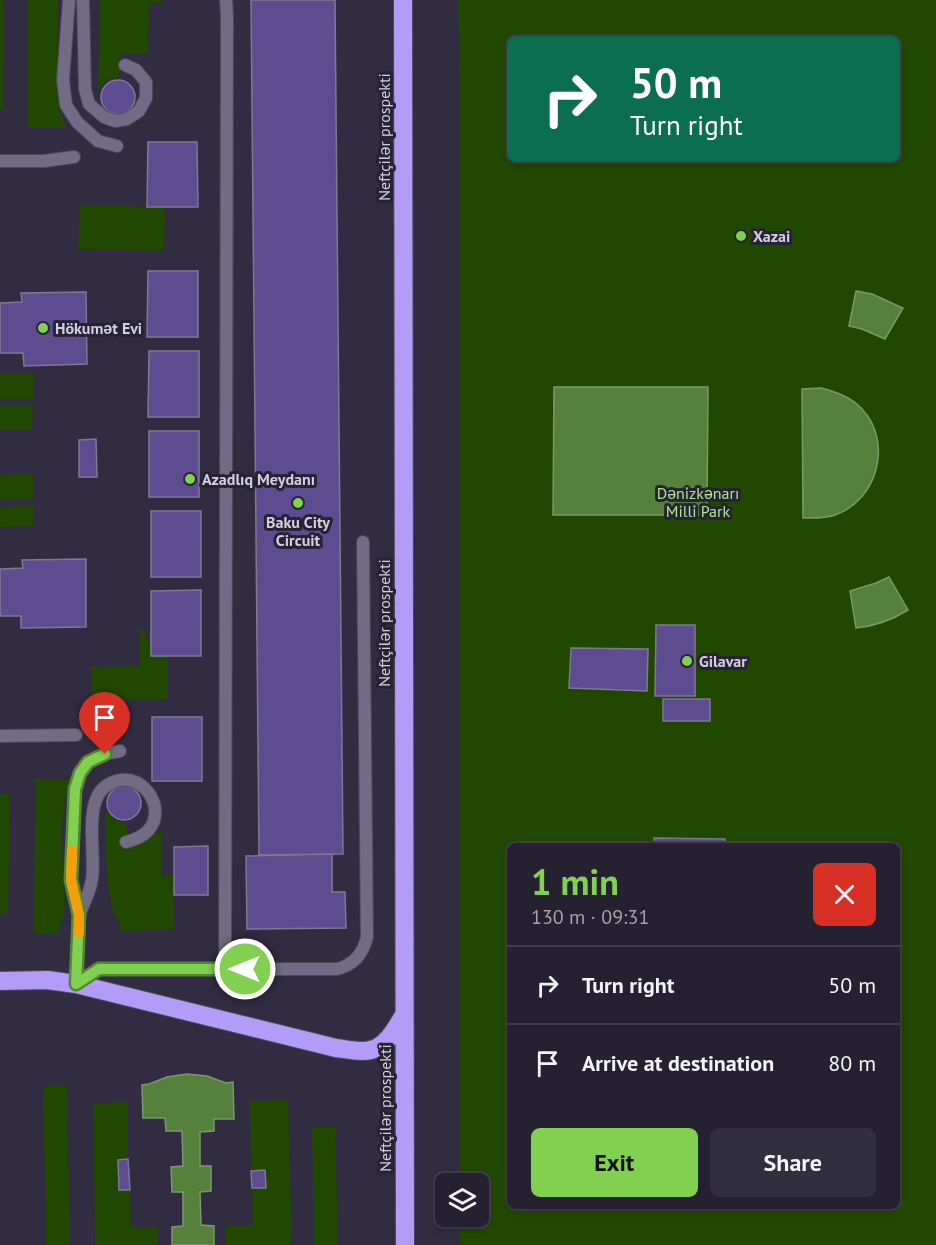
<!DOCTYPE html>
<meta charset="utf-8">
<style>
:root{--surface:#252131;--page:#312e3d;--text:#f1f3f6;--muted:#a3a3ab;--line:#423e4d;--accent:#82d050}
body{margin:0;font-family:"PT Sans",sans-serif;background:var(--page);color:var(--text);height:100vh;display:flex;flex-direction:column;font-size:22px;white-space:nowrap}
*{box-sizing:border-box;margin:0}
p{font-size:20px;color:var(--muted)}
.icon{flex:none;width:33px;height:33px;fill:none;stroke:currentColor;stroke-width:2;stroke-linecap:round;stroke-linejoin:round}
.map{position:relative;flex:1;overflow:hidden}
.sheet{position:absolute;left:507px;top:843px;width:393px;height:366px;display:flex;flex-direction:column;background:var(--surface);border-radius:9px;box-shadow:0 3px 9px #0003,0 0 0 2px var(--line)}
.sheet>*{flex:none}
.guide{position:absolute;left:507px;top:36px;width:393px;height:126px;border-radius:9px;box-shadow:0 3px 9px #0003,0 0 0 2px var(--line);background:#0b6e4f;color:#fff;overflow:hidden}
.tools{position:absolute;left:435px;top:1173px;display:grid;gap:12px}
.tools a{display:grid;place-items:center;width:54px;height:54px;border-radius:9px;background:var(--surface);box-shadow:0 3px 9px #0003,0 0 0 2px var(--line);font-size:30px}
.pin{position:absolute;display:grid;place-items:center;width:51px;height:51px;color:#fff;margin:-62px -26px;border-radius:50% 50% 50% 0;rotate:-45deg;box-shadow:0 0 6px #0007}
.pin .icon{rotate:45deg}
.me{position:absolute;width:66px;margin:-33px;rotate:270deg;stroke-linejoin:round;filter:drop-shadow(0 0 4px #0008)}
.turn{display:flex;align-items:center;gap:21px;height:126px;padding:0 24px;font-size:27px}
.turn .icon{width:78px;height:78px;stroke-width:2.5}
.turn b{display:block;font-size:42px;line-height:51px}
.round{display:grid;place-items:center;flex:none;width:63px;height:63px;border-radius:9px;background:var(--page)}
.head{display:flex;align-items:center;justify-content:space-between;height:102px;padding:0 24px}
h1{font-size:36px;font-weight:800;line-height:45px;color:var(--accent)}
.cta{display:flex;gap:12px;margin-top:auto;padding:12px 24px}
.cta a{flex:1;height:69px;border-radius:9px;background:var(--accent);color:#111;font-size:24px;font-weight:800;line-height:69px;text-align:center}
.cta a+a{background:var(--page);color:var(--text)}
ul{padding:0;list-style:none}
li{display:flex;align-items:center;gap:18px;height:78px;padding:0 24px;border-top:2px solid var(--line)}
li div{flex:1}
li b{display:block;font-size:22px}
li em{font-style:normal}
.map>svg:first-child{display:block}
.green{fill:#214800;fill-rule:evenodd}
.water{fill:#56813c;stroke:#7b986c;stroke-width:1.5}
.building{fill:#5e4c91;stroke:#7e7991;stroke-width:1.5}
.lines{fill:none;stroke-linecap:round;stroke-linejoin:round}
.lane-casing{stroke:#4d495a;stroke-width:14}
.highway-casing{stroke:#4d495a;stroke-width:20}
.lane{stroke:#716c83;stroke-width:12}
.highway{stroke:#b29cf8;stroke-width:18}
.route-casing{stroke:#548734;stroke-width:15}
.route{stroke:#82d050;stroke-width:10}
.slow{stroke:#f59e0b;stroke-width:10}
.poi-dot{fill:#82d050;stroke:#272336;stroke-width:2}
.labels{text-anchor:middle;stroke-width:6;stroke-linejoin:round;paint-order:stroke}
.street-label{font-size:16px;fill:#d1cfdc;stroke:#272336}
.poi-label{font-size:16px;font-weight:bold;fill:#d1cfdc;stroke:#272336;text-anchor:start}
.park-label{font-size:16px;fill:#abe889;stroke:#272336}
</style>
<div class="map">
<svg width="936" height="1245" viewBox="0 0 936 1245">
<rect width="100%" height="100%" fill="#312c41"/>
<path class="green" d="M0,0h3l1,110h-4z
M28,0h30l-1,90 4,27 6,11h-39z
M100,0h61v3h-12l-1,50h-29v24l-11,2 -10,10z
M458,0h478v1245h-477v-28l19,-1v-32l-18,-1v-1077zM510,39h387v120h-387zM510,846h387v360h-387z
M80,205l85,2 -1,44 -86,-2z
M34,373l-1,26h-33v-25z
M0,405h33l-1,24h-32z
M33,474v26h-33v-25z
M33,506l1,20 -34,1v-20z
M140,627l10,17 18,10v45l-76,2 -1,-34 49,-1z
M35,779h36l-4,10 -6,42 4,68 -1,15 -6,19h-24z
M0,793l10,1 -2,120h-8z
M105,810l9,10 12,4 2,19c16,-2 21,-3 33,-14l1,47h11l1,54 -52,1 -10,-23 -5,-27z
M43,1086h24l3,159h-24z
M288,1100l4,145h-66v-19l27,-1 -1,-37 14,-1 -1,-16h-14l-1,-70z
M128,1102v57l-10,1 1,30h11l1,38 26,-1 1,18h-63l-2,-142z
M335,1126l3,119h-24l-2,-118z"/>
<path class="water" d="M856,291l16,3 31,14 -18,31 -23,-10 -13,-3z
M554,387h154l-1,128h-154z
M821,388c15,4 30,9 41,21 31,33 16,91 -27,106 -11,4 -21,3 -32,3l-1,-129z
M889,577l19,33c-16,10 -33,16 -52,18l-6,-37 26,-8z
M187,1074l20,2 19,7 7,-1 1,37h-20v12l-14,1v34h11v25l-11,1 1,33 13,1v19h-42v-18l11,-1v-34h-11l-1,-25 12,-1 -1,-35h-16l-1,-13h-22l-1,-33 7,-1 18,-7z"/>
<path class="building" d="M251,0h84l8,854 -84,1z
M101 97a17 17 0 1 1 34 0a17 17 0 1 1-34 0Z
M148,142h49l1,65h-51z
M148,271h50v66h-51z
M86,292l1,72 -63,2 -1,-13h-23v-50l22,-1 -1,-9z
M149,351h50v66h-51z
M149,431h50v66h-50z
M96,439l1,38h-18v-37z
M151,511h50v66h-50z
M86,559v68l-65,1v-12h-21v-47l23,-1 -1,-8z
M201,590v66h-50v-65z
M656,625h39v71h-40z
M571,648l77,1 -1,42 -78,-3z
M663,699h47v22h-47z
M152,717h50v64h-50z
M107 803a17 17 0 1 1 34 0a17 17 0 1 1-34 0Z
M654,838l71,1v7h-71z
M208,846v49h-34v-48z
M332,854v38h13l1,36 -99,1 -1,-73z
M128,1159l2,31h-11l-1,-30z
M265,1170l1,18h-14l-1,-17z"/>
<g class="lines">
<g class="lane-casing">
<path id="lane" d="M69,0l-6,80 3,25 11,17 21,19 19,5
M83,0l2,89 4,15 15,13 11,4 12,-2 12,-8 7,-13v-16l-10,-12 -11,-5
M0,161h44l30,-4
M0,736l76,-1
M80,913c4,-11 11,-23 12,-34 4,-25 -9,-77 14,-93 34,-24 68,27 37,49 -6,4 -10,5 -17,7
M225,969l2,-953 -1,-16
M76,984l23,-15h238c17,-4 26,-15 30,-32l-4,-395
M76,984l3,-70 -8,-34 4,-91 5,-16 8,-11 17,-8 15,-3"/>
</g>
<g class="highway-casing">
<path id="highway" d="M403,0l2,1245
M0,981l47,-1 29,4 260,64c11,1 24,5 35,2 16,-4 25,-22 33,-35"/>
</g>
<use href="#lane" class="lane"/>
<use href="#highway" class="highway"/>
</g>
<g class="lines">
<g class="route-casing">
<path id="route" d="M105,754l-17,8 -8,11 -5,16 -4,91 8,35 -3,69 23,-15h146"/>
</g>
<use href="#route" class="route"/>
<path class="slow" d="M72,850l-1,30 8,35v18"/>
</g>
<g class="poi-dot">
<circle cx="741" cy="236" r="6"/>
<circle cx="43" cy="328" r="6"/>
<circle cx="190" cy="479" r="6"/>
<circle cx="298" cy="503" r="6"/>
<circle cx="687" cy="661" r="6"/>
</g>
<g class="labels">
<g class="street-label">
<text transform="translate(384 137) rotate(-90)" y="6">Neftçilər prospekti</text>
<text transform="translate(384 623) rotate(-90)" y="6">Neftçilər prospekti</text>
<text transform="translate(385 1108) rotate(-90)" y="6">Neftçilər prospekti</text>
</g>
<g class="poi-label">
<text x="753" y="242">Xazai</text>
<text x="55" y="334">Hökumət Evi</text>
<text x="202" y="485">Azadlıq Meydanı</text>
<text x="298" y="528" text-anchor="middle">Baku City<tspan x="298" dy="18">Circuit</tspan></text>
<text x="699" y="667">Gilavar</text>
</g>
<g class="park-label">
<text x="698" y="499">Dənizkənarı<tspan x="698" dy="18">Milli Park</tspan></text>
</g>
</g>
</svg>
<div class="tools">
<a><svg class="icon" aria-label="layers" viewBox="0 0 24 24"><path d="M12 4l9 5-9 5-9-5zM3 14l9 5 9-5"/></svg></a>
</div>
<div class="pin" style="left:105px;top:754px;background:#d93025"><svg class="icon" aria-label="arrive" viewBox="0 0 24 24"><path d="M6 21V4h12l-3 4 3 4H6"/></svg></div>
<svg class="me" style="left:245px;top:969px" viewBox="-20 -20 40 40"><circle r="17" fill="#82d050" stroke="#fff" stroke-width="3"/><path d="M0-11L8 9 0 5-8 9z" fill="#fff"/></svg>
<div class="guide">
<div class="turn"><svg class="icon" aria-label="right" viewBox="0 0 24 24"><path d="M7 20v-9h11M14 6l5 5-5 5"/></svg><div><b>50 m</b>Turn right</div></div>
</div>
<section class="sheet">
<div class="head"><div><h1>1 min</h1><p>130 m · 09:31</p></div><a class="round" style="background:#d93025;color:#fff"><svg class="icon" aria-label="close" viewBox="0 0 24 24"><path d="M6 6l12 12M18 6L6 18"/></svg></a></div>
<ul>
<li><svg class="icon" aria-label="right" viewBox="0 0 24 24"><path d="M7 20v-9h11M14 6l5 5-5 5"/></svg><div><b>Turn right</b></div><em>50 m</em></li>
<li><svg class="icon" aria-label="arrive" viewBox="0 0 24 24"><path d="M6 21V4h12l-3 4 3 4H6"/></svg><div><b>Arrive at destination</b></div><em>80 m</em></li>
</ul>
<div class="cta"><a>Exit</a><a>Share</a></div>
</section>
</div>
